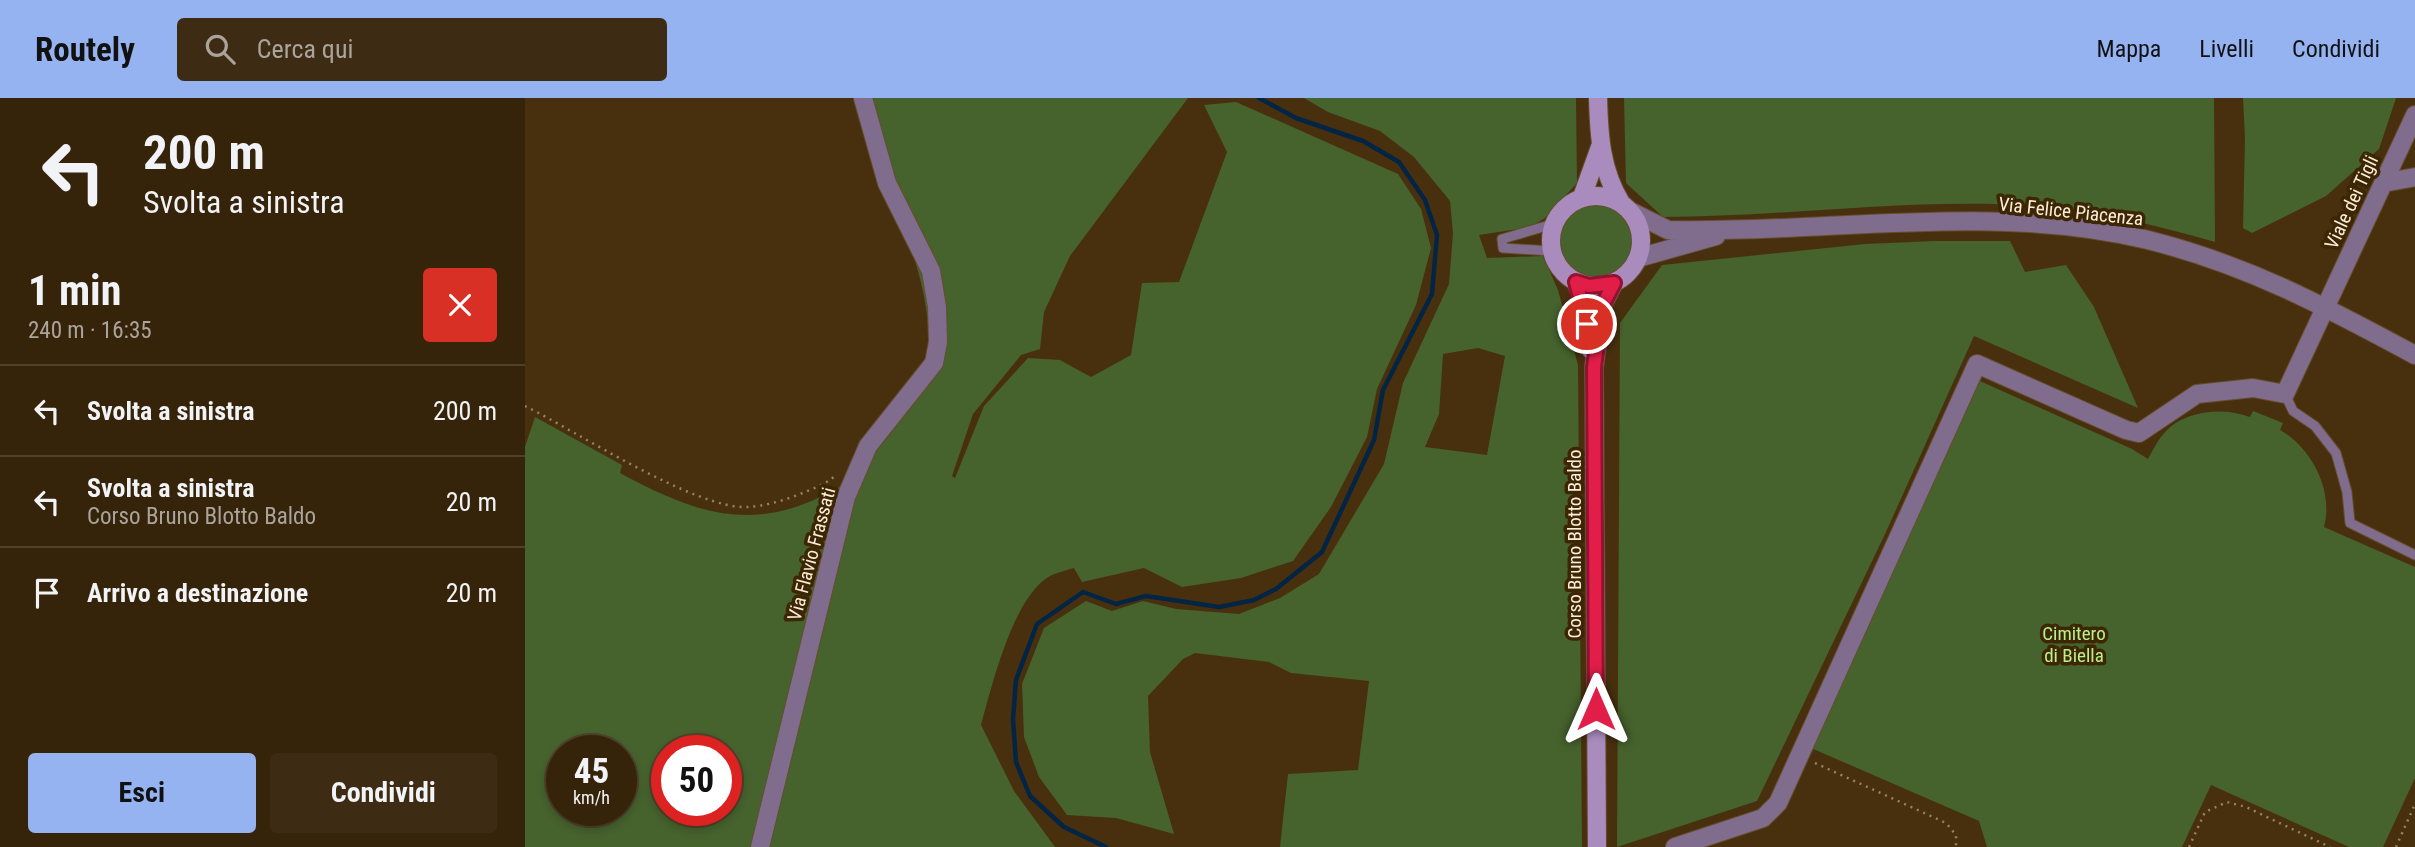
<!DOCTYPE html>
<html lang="it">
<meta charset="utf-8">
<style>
:root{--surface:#36240a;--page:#3d2c13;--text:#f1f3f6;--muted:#aaa49c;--line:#50412b;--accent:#95b2f1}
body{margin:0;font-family:"Roboto Condensed",sans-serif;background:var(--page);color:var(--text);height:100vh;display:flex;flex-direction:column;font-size:26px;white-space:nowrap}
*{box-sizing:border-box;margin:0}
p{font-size:23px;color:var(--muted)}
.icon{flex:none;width:38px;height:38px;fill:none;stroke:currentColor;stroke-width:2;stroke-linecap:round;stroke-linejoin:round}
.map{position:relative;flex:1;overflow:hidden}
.panel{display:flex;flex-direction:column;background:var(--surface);width:525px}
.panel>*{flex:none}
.banner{background:#36240a;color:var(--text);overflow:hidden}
.speed{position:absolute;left:21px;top:637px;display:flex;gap:14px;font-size:35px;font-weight:700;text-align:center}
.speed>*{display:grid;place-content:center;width:91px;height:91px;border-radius:50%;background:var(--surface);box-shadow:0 4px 10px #0003,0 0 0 2px var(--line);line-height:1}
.speed small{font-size:18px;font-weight:400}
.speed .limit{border:10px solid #d22;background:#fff;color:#111}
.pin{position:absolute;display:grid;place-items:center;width:60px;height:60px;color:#fff;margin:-30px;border:4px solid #fff;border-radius:50%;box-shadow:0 2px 7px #0007}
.me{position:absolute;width:77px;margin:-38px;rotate:0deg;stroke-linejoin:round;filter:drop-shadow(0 0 5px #0008)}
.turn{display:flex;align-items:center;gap:24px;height:147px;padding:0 28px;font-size:32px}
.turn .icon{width:91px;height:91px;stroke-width:2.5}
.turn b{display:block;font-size:49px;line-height:60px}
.round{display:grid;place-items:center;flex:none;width:74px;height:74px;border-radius:7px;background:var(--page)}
.overview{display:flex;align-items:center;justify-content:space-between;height:119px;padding:0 28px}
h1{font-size:42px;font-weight:700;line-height:52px}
.button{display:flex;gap:14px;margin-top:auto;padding:14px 28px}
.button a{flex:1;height:80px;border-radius:7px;background:var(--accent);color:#111;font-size:28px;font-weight:700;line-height:80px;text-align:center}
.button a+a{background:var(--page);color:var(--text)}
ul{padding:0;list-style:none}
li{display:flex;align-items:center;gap:21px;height:91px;padding:0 28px;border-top:2px solid var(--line)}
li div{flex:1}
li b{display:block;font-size:26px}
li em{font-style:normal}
header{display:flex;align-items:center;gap:42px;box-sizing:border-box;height:98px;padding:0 35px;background:var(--accent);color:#111}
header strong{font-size:33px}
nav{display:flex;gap:38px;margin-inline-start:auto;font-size:24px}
.search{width:490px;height:63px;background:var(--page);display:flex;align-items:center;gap:18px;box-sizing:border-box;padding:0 24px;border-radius:7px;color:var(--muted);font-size:26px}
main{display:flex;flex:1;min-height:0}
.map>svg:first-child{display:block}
.green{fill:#46622d;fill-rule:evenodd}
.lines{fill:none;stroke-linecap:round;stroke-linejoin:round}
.stream{stroke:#032545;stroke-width:4.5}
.service-casing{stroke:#654e2f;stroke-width:11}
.minor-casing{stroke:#654e2f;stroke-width:20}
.tertiary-casing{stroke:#654e2f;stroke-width:20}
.secondary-casing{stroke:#654e2f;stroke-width:20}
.path{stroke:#968267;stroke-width:2.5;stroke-dasharray:2 5;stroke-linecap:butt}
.service{stroke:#806d8d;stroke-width:9}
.minor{stroke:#806d8d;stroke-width:18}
.tertiary{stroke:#806d8d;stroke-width:18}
.secondary{stroke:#aa8bbe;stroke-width:18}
.route-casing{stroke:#92132f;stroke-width:18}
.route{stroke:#e11d48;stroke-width:12}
.labels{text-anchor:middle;stroke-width:7;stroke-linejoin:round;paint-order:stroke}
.street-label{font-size:19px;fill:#fceddb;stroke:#3d2603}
.park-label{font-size:19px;fill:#b9f286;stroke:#3d2603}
</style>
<header>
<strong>Routely</strong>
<div class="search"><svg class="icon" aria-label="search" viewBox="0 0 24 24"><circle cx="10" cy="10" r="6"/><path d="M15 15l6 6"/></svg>Cerca qui</div>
<nav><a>Mappa</a><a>Livelli</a><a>Condividi</a></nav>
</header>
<main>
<section class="panel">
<div class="banner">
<div class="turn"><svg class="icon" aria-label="left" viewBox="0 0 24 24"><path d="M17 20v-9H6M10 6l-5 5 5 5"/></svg><div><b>200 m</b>Svolta a sinistra</div></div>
</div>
<div class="overview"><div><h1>1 min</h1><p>240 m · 16:35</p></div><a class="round" style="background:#d93025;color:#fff"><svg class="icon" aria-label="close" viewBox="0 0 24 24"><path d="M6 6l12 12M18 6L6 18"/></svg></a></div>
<ul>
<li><svg class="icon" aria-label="left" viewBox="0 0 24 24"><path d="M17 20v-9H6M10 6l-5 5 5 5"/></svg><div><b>Svolta a sinistra</b></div><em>200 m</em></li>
<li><svg class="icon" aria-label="left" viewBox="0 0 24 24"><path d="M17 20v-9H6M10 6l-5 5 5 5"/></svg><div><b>Svolta a sinistra</b><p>Corso Bruno Blotto Baldo</p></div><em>20 m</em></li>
<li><svg class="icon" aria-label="arrive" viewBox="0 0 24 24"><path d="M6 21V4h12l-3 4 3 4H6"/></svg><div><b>Arrivo a destinazione</b></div><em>20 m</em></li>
</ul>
<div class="button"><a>Esci</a><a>Condividi</a></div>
</section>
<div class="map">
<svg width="1890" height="749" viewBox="0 0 1890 749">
<rect width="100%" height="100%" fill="#48300e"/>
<path class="green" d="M335,0h328l-118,158 -26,56 -4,37 -19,6 -48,59 -21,62 3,2 29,-72 44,-48 32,2 31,17 40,-22 11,-72 37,-1 48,-130 -23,-47 32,-3 162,72 23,35 10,39 -15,57 -39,84 -10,48 -36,70 -38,54 -52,17 -59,9 -38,-19 -62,14 -8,-14c-7,2 -15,4 -22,7 -38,18 -60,110 -71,150l33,66 41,56h-299l90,-360 30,-41 4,1c17,-21 44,-55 47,-82 12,-91 -49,-180 -67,-267z
M779,0h272l1,85 -32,35 -15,9 -51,8 8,23 56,-2 15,34 20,75 4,482h-302l8,-73 70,-4 11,-89 -78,-8 -22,-11 -74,-9 -12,6 -35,37 2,56 24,82 -58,-16 -49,-3 -28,-38 -15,-40 -2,-53 22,-56 42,-27 26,10 31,-10 33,8 63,5 41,-16 39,-24 65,-110 19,-81 46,-99 4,-51 -3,-32 -36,-44 -34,-26 -52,-19zM953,250l27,8 -18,99 -62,-8 14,-33 4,-60z
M1099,0h590l1,144c-59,-17 -117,-31 -178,-36 -124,-9 -250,11 -374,11l-37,-34z
M1718,0h153l-17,51 -53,47 -74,37 -9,-5 2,-90z
M1034 142a37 37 0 1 1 74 0a37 37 0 1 1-74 0Z
M1410,143h75l15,31 41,-7 28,42 44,101 -164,-72 -88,196 -129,269 -140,46 3,-524 42,-58 203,-21z
M1455,283l152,68 16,10c5,-9 10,-20 18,-28 20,-21 58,-24 84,-14l3,-6 30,12 -3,7c31,17 54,60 44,97l91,40v211l-32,69h-34l-138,-62 -29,62h-195l-8,-26 -168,-73z
M10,319l87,48 -2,8c80,43 137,62 221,13l-87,361h-229v-400zM37,653h59v59h-59zM142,653h59v59h-59z"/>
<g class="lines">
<path class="stream" d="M581,749l-42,-20 -34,-31 -14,-34 -3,-43 3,-39 21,-56 46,-32 33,12 30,-8 73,11 35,-7 22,-11 46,-37 52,-112 9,-50 49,-96 5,-59 -12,-35 -26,-38 -36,-21 -67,-23 -37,-20"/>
<g class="service-casing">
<path id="service" d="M1026,153l-48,-3 -1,-9 51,-15
M1760,296l8,17 22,15 21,27 11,39 3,31 65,32"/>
</g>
<g class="minor-casing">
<path id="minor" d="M1858,85l32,-6
M235,749l86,-350 22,-51 66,-83 4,-21 -1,-35 -6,-36 -44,-88 -24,-85
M1150,749l88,-29 15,-15 199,-439 149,66 13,3 58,-39 56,-6 32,6 130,-279"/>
</g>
<g class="tertiary-casing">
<path id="tertiary" d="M1107,114l36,18c158,4 324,-28 480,10 100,25 178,67 267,115
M1113,160l78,-22"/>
</g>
<g class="secondary-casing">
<path id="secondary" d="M1073,0c1,38 3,72 23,105
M1026 143a45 45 0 1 1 90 0a45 45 0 1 1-90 0Z
M1057,99l18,-50
M1051,184l8,21 7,47
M1072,749l-3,-480 9,-63 11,-21"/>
</g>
<path class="path" d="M0,308c51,25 171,104 223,101 19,-1 40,-8 57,-15 12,-5 23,-9 32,-18
M1290,665l131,60 10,12v12
M1664,749l16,-35 22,-10 19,5 84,40
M1871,749l19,-43"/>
<use href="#service" class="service"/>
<use href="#minor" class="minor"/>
<use href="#tertiary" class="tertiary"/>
<use href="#secondary" class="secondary"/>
</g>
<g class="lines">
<g class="route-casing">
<path id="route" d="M1062,226l-11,-42 13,4 25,-3 -11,21 -9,63 2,342"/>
</g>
<use href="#route" class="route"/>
</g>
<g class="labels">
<g class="street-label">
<text transform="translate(1826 104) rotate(-65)" y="7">Viale dei Tigli</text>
<text transform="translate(1546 113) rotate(6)" y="7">Via Felice Piacenza</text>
<text transform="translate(1049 446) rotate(-90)" y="7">Corso Bruno Blotto Baldo</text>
<text transform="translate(286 456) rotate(-75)" y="7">Via Flavio Frassati</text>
</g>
<g class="park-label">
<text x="1549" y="542">Cimitero<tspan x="1549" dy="22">di Biella</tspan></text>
</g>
</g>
</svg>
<div class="speed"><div>45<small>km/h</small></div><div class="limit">50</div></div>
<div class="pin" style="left:1062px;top:226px;background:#d93025"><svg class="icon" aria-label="arrive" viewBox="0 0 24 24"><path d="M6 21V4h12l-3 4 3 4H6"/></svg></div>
<svg class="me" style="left:1071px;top:611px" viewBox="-20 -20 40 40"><path d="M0-17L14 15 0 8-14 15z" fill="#e11d48" stroke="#fff" stroke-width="4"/></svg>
</div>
</main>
